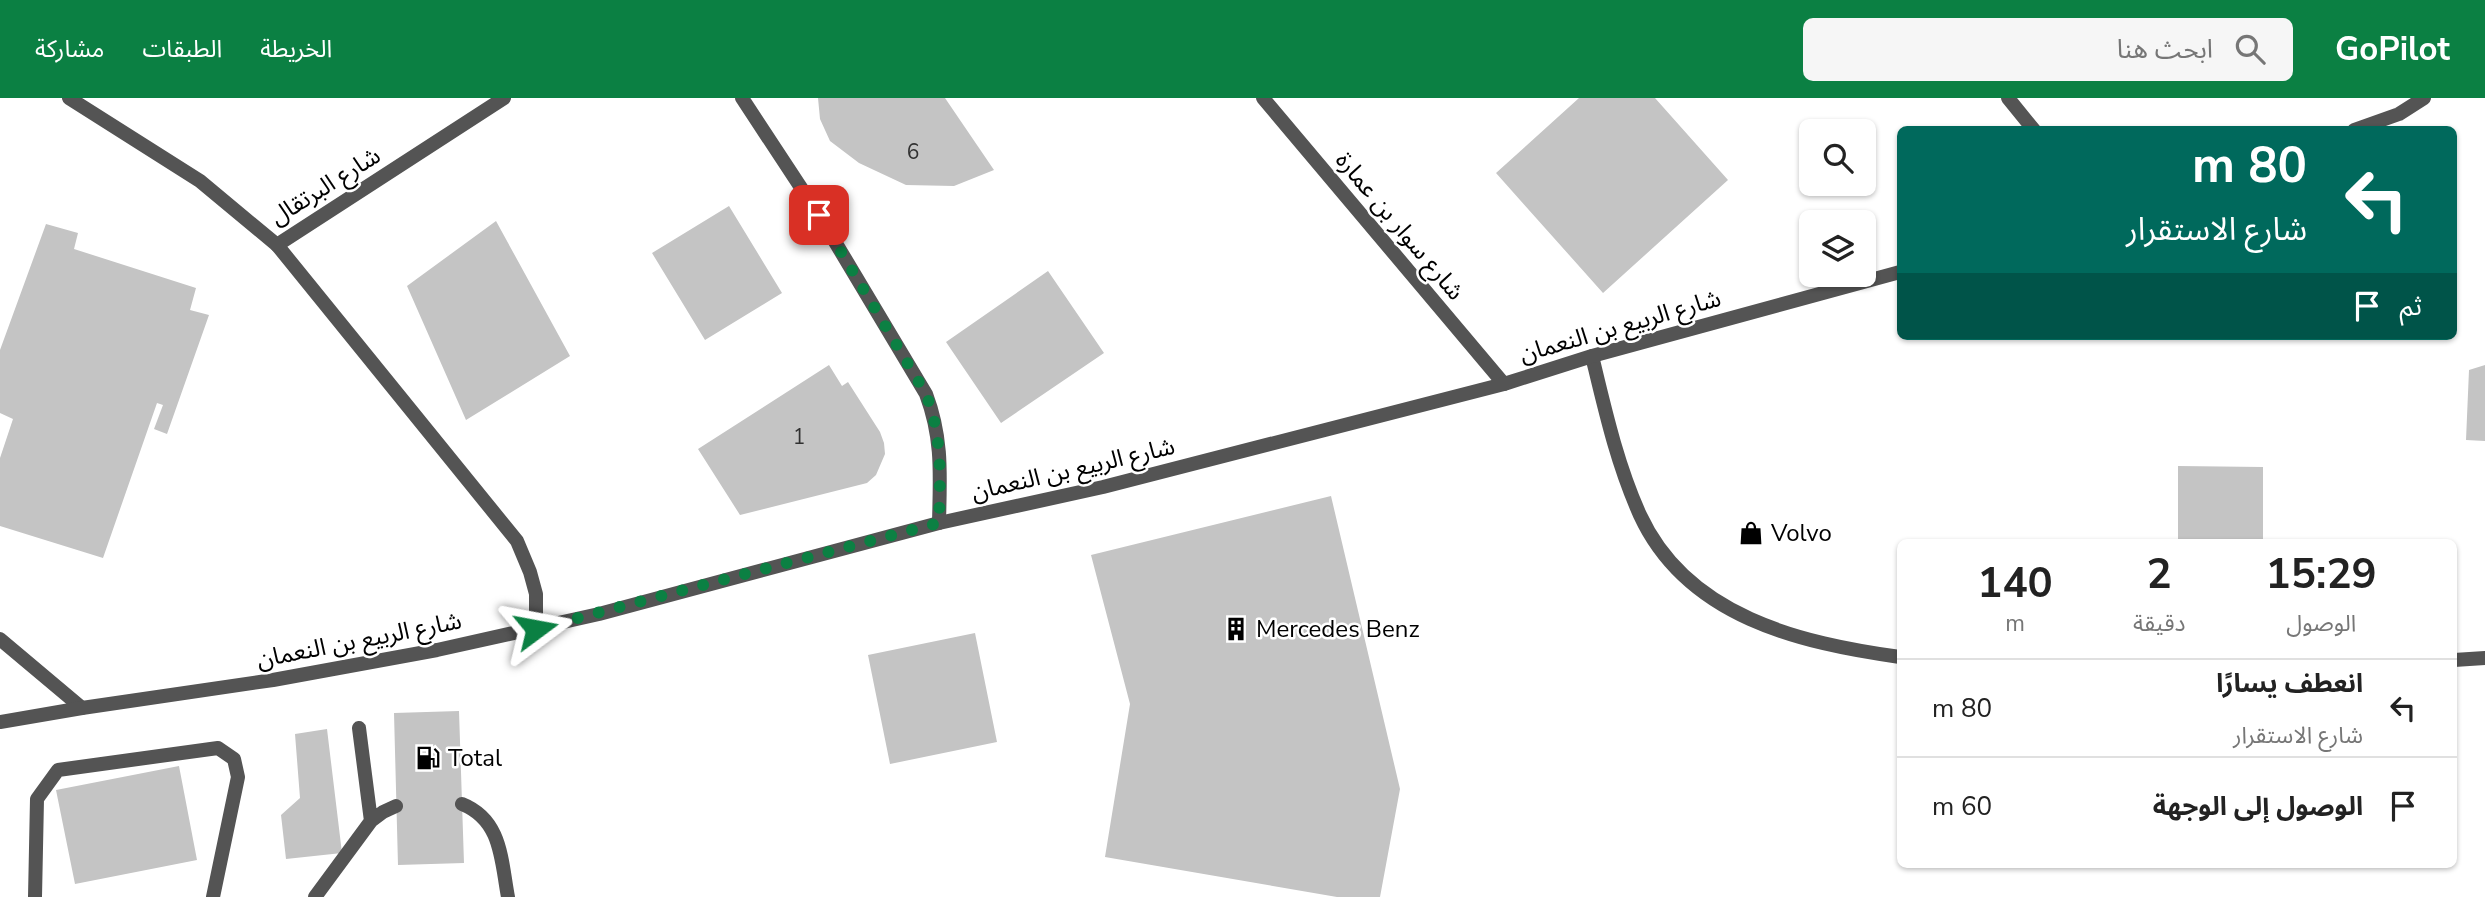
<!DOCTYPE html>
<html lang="ar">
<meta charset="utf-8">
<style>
:root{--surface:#fff;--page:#f6f6f6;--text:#222;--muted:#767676;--line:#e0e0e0;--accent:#0b8043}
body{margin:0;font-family:"Nunito Sans","Noto Sans Arabic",sans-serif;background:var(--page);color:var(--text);direction:rtl;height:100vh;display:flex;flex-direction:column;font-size:26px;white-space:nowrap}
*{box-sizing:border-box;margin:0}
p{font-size:23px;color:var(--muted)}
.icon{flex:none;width:38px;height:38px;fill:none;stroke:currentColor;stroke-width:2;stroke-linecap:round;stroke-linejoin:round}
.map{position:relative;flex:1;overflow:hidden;direction:ltr}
.sheet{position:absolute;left:1897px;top:441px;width:560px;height:329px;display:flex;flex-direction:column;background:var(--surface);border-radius:10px;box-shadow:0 2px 5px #0004;direction:rtl}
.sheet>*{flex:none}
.banner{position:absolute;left:1897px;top:28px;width:560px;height:214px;border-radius:10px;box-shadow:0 2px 5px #0004;direction:rtl;background:#00695c;color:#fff;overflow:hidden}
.tools{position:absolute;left:1799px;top:21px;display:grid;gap:14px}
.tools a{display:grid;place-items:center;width:77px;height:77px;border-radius:10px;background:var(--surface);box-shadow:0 2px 5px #0004;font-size:35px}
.pin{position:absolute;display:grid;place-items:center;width:60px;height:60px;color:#fff;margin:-30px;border-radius:14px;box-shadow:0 4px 10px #0006}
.me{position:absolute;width:77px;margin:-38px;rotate:77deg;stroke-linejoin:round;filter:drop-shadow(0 0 5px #0008)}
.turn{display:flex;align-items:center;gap:24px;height:147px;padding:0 35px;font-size:32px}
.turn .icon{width:91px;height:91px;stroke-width:2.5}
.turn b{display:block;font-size:49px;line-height:60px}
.then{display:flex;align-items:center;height:66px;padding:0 35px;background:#0003;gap:14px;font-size:26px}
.eta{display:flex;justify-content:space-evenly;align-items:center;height:119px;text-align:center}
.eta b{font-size:42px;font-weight:700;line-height:49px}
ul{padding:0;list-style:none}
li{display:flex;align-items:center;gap:21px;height:98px;padding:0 35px;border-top:2px solid var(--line)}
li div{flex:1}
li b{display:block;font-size:26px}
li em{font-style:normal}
header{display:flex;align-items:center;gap:42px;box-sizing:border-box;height:98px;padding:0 35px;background:var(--accent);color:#fff}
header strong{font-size:33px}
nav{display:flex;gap:38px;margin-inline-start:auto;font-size:24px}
.search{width:490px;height:63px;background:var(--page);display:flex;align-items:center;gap:18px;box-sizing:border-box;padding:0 24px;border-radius:10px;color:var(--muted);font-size:26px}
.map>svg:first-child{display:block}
.building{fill:#c4c4c4}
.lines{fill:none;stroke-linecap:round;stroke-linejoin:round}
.service{stroke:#545454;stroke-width:14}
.minor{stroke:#545454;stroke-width:14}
.tertiary{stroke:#545454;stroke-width:14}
.route{stroke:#0b8043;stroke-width:12;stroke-dasharray:0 21.6}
.labels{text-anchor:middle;stroke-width:5;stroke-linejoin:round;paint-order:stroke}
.number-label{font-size:21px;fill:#313131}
.street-label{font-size:24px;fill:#000;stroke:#fff}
.poi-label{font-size:24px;fill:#000;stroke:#fff;text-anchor:start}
</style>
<header>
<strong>GoPilot</strong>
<div class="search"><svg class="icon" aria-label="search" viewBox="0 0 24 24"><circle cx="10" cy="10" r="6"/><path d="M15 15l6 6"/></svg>ابحث هنا</div>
<nav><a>الخريطة</a><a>الطبقات</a><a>مشاركة</a></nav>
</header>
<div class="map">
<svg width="2485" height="799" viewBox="0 0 2485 799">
<rect width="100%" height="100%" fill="#fff"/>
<path class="building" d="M818,0h127l49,72 -40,16 -48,-1 -47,-22 -29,-22 -10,-22z
M1579,0h76l73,82 -125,113 -107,-120z
M729,108l53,87 -77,47 -53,-87z
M496,123l74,135 -104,64 -59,-134z
M46,126l32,9 -4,16 122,39 -6,22 19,5 -42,119 -13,-5 9,-24 -6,-2 -54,155 -103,-32v-68l13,-39 -13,-6v-63z
M1048,173l56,82 -103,70 -55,-81z
M829,267l13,21 6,-4 32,50 4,11 1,11 -9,21 -9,8 -127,32 -42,-66z
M2485,267v76l-19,-1 3,-70z
M2178,368l85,1v75h-85z
M1331,398l69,293 -20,108h-43l-232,-40 25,-153 -39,-149z
M975,535l22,109 -107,22 -22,-109z
M459,613l5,152 -66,2 -4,-152z
M327,631l15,124 -56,6 -5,-44 19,-17 -5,-64z
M179,668l18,94 -122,24 -19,-94z"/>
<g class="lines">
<path class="service" d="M2008,0l26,32
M277,147l240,296 13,31 6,22v35
M359,630l12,93
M462,706c40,16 39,56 46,93
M35,799l2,-98 21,-29 160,-22 16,11 4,18 -25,120
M315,799l56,-76 12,-9 13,-6"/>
<path class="minor" d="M69,0l131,83 77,64 227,-147
M742,0l77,117 107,179c17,45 14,82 13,129
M1263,0l241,286
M1592,258c13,54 25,108 48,159 47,102 160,128 260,142
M0,541l82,69
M2454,562l31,-2"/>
<path class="tertiary" d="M2354,32l45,-16 25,-16
M0,624l82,-14 191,-28 164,-30 162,-36 340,-91 164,-36 401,-103 88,-28 308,-84"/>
</g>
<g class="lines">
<path class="route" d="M536,531l403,-106c1,-47 4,-84 -13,-129l-107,-179"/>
</g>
<defs>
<g id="shop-bare" transform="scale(1.89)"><path d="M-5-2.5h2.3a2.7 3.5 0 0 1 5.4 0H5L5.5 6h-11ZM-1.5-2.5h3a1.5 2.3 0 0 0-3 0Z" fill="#000" stroke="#fff" stroke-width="2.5" paint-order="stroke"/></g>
<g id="building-bare" transform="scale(1.89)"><path d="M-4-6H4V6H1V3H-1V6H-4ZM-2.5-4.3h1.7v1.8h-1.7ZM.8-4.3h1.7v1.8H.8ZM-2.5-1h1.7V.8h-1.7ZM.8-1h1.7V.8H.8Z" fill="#000" stroke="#fff" stroke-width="2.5" paint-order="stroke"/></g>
<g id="fuel-bare" transform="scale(1.89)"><path d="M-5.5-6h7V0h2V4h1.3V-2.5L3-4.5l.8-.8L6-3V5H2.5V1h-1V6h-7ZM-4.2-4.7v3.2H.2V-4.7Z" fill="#000" stroke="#fff" stroke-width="2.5" paint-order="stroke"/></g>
</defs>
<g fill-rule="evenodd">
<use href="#shop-bare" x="1751" y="435"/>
<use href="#building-bare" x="1236" y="531"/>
<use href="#fuel-bare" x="428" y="660"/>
</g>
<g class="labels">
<g class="number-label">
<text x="913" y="61">6</text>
<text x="799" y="346">1</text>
</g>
<g class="street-label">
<text transform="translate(325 88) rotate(-32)" y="8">شارع البرتقال</text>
<text transform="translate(1400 128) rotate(50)" y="8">شارع سوار بن عمارة</text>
<text transform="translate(1620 228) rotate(-16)" y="8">شارع الربيع بن النعمان</text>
<text transform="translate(1073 371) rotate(-13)" y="8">شارع الربيع بن النعمان</text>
<text transform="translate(359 542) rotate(-11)" y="8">شارع الربيع بن النعمان</text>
</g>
<g class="poi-label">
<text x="1771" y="443">Volvo</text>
<text x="1256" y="539">Mercedes Benz</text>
<text x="448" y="668">Total</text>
</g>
</g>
</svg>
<div class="tools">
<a><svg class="icon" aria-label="search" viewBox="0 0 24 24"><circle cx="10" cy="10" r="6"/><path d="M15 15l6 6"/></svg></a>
<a><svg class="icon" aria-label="layers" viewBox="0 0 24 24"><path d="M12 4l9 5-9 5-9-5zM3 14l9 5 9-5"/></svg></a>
</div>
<div class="pin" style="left:819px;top:117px;background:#d93025"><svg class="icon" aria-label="arrive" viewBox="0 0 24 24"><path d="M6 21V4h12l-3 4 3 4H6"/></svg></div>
<svg class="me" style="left:536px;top:531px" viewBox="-20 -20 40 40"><path d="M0-17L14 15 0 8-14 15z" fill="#0b8043" stroke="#fff" stroke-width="4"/></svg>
<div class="banner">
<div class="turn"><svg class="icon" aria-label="left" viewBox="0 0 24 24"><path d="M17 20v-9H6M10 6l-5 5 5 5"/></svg><div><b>80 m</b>شارع الاستقرار</div></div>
<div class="then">ثم<svg class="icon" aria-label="arrive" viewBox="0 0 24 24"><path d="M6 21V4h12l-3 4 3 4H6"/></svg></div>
</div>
<section class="sheet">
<div class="eta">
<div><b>15:29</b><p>الوصول</p></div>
<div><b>2</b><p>دقيقة</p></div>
<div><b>140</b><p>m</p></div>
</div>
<ul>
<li><svg class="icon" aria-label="left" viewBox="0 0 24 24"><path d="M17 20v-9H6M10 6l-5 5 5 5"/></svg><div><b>انعطف يسارًا</b><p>شارع الاستقرار</p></div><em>80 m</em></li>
<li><svg class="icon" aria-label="arrive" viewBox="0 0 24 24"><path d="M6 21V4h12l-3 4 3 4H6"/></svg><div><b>الوصول إلى الوجهة</b></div><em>60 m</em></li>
</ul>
</section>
</div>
